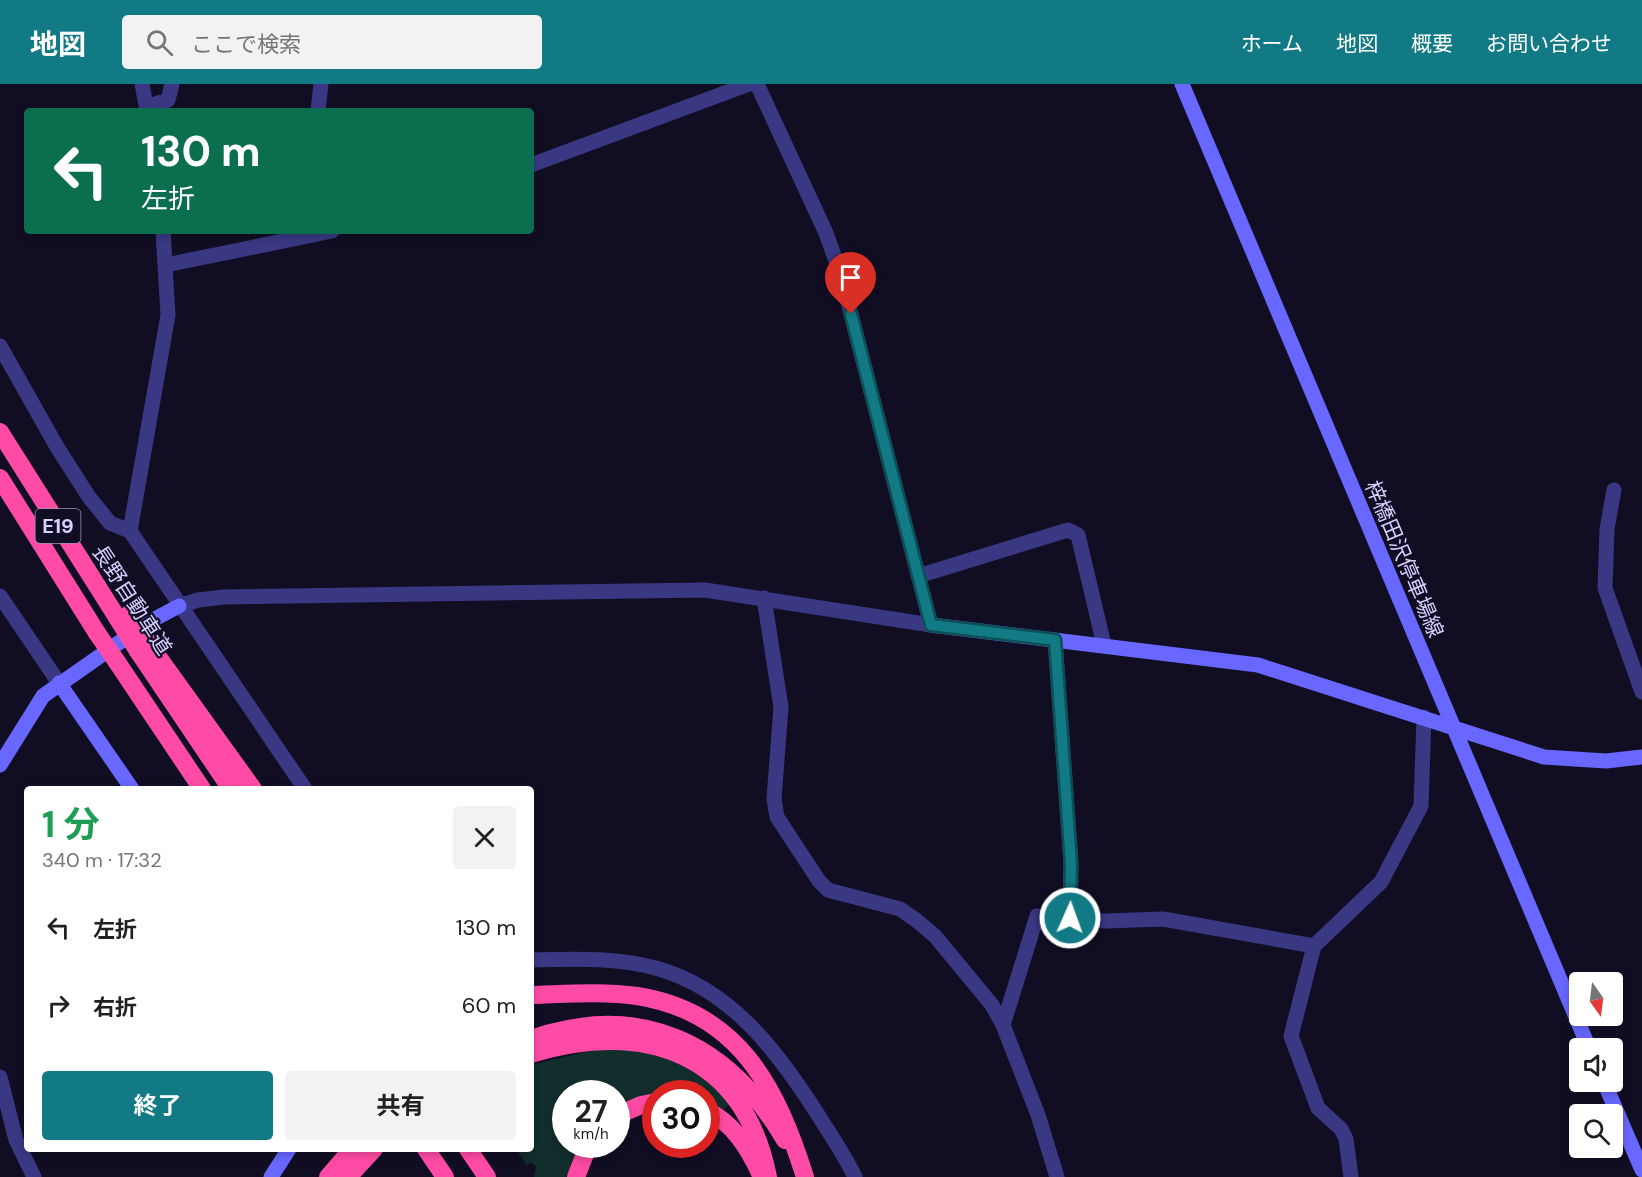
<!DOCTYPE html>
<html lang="ja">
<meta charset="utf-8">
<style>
:root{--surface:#fff;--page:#f2f2f2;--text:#202124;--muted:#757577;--accent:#127a85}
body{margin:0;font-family:"DM Sans","Noto Sans JP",sans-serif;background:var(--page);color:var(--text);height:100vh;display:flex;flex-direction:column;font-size:22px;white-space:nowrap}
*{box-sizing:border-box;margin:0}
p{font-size:20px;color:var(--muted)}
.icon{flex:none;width:33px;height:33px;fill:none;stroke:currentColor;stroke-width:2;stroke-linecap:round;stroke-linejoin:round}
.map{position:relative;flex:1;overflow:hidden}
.side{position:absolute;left:24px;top:702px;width:510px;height:366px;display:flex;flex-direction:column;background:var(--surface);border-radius:6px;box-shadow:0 3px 9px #0003}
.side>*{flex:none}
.guide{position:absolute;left:24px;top:24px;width:510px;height:126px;border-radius:6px;box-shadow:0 3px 9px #0003;background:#0b6e4f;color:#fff;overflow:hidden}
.needle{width:39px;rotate:166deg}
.tools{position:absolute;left:1569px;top:888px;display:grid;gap:12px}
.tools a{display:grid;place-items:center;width:54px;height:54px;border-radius:6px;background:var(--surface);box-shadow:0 3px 9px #0003;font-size:30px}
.speed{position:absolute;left:552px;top:996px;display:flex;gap:12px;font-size:30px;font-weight:700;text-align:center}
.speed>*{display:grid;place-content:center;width:78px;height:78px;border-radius:50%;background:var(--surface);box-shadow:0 3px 9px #0003;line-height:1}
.speed small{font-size:15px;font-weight:400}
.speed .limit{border:9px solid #d22;background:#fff;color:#111}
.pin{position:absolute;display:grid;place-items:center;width:51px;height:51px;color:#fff;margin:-62px -26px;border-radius:50% 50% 50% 0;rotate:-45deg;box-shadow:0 0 6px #0007}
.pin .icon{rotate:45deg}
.me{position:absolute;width:66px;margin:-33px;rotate:2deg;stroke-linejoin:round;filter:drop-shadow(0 0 4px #0008)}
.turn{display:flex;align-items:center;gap:21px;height:126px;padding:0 18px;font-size:27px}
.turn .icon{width:78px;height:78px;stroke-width:2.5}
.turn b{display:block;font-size:42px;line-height:51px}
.round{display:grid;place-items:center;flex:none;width:63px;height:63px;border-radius:6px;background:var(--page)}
.headline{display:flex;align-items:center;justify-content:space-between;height:102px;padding:0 18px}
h1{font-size:36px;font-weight:700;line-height:45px;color:#1e9e55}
.action{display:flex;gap:12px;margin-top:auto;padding:12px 18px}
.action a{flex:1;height:69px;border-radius:6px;background:var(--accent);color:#fff;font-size:24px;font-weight:700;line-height:69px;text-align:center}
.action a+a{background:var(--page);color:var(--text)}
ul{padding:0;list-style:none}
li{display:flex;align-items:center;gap:18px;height:78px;padding:0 18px}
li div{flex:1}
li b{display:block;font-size:22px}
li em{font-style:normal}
header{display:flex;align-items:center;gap:36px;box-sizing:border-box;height:84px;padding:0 30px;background:var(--accent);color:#fff}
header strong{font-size:28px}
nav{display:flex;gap:33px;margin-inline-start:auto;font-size:21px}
.search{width:420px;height:54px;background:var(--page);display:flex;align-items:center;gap:15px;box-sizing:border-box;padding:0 21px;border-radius:6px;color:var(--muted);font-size:22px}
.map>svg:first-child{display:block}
.green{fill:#112e2c}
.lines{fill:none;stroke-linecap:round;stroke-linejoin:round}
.street{stroke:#3a3883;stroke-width:15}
.secondary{stroke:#6867ff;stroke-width:15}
.highway{stroke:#ff4ba5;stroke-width:18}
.highway-bridge{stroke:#ff4ba5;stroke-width:18}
.route-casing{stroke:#0c4f56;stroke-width:15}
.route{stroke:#127a85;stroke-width:10}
.labels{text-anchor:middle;stroke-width:4.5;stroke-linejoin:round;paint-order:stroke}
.shield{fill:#110e24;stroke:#9a96bd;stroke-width:1.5}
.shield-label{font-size:20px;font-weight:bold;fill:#d5d0ff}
.street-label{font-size:21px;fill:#d5d0ff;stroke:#110e24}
</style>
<header>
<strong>地図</strong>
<div class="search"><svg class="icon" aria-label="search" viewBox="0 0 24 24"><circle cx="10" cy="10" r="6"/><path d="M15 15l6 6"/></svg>ここで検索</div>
<nav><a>ホーム</a><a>地図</a><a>概要</a><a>お問い合わせ</a></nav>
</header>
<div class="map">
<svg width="1642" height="1093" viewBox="0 0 1642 1093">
<rect width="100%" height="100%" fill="#110e24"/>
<path class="green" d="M610,962c30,4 64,11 90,28 11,7 21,20 31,29l-8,7 -16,-7 -1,-9h-50l-39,15 -1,-15h-50v50l15,1 -15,32h-32l2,-10 -4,-4 -6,1 -10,-15h15v-84z"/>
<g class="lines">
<path class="street" d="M142,0l5,27
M146,23l22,-7 4,-16
M318,27l3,-27
M531,81l218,-81
M166,181l166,-34
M0,262l57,101 32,50 21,26 20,8 175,258
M1614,406l-7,39 -2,59 37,104
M130,447l38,-216 -5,-84
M918,492l150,-46 10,5 26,110
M0,512l59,87
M764,514l17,109 -7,92 3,18 42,64 9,9 72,19 16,11 19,16 57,69 11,20 35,90 19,62
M179,522l19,-6 26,-3 481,-7 226,35 -90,-350 -15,-42 -69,-149
M1055,556l16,223 -1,55
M531,876c42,-1 87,-3 128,9 75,22 121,86 161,149 12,19 25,38 35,59
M1003,941l34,-109 69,5 57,-2 151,27
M0,993l16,63 18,37
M1351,1093l-5,-38 -5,-10 -23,-21 -27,-72 23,-90 67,-64 40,-76 3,-89"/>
<path class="secondary" d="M1182,0l407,964
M931,541l327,40 286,92 62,4 36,-4
M59,599l73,106
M0,681l43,-69 104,-73 32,-17
M1604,998l38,88
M271,1093l18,-28"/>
<path class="highway" d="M0,348l118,187
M0,394l97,155
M148,559l105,146
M138,567l93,138
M117,578l85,127
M531,911c35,-1 71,-4 106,1 102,16 140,92 168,181
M531,955c109,-38 197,3 254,101
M531,970c112,-35 213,-1 237,123
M706,1026c27,13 42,37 54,63
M616,1032l25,-11 15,-3
M426,1065l19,28
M468,1065l19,28
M328,1093l24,-28
M348,1093l26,-28
M576,1093l13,-33"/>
<path class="highway-bridge" d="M129,530l19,29
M118,535l20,32
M97,549l20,29"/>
</g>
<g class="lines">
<g class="route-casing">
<path id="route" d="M851,230l80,311 124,15 16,223 -1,55"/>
</g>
<use href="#route" class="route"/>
</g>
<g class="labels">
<rect class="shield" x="35.5" y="425" width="45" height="34" rx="4.5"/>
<g class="shield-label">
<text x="58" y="449">E19</text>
</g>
<g class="street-label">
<text transform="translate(1404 475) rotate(67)" y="7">梓橋田沢停車場線</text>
<text transform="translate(132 516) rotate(57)" y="7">長野自動車道</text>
</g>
</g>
</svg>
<div class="tools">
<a><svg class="needle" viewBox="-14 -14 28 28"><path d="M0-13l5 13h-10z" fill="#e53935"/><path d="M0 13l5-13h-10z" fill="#757577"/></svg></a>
<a><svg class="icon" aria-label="sound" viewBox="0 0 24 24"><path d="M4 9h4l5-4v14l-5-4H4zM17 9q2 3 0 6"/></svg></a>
<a><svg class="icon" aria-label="search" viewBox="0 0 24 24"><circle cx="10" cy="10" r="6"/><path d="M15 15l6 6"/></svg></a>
</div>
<div class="speed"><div>27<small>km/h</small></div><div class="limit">30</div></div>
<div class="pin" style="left:851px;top:230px;background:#d93025"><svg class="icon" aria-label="arrive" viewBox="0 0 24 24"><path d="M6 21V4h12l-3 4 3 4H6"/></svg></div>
<svg class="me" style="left:1070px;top:834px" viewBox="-20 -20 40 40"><circle r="17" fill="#127a85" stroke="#fff" stroke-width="3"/><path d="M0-11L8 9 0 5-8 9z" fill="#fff"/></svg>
<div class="guide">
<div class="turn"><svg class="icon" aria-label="left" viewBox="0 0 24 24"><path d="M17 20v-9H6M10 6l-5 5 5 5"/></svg><div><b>130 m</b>左折</div></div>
</div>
<section class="side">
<div class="headline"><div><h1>1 分</h1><p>340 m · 17:32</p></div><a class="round"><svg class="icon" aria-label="close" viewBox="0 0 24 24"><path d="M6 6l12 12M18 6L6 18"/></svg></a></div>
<ul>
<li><svg class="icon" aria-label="left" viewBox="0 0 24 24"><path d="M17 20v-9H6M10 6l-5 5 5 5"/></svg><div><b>左折</b></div><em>130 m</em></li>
<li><svg class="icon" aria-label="right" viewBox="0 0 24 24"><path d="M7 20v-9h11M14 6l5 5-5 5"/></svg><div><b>右折</b></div><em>60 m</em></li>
</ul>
<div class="action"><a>終了</a><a>共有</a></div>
</section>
</div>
